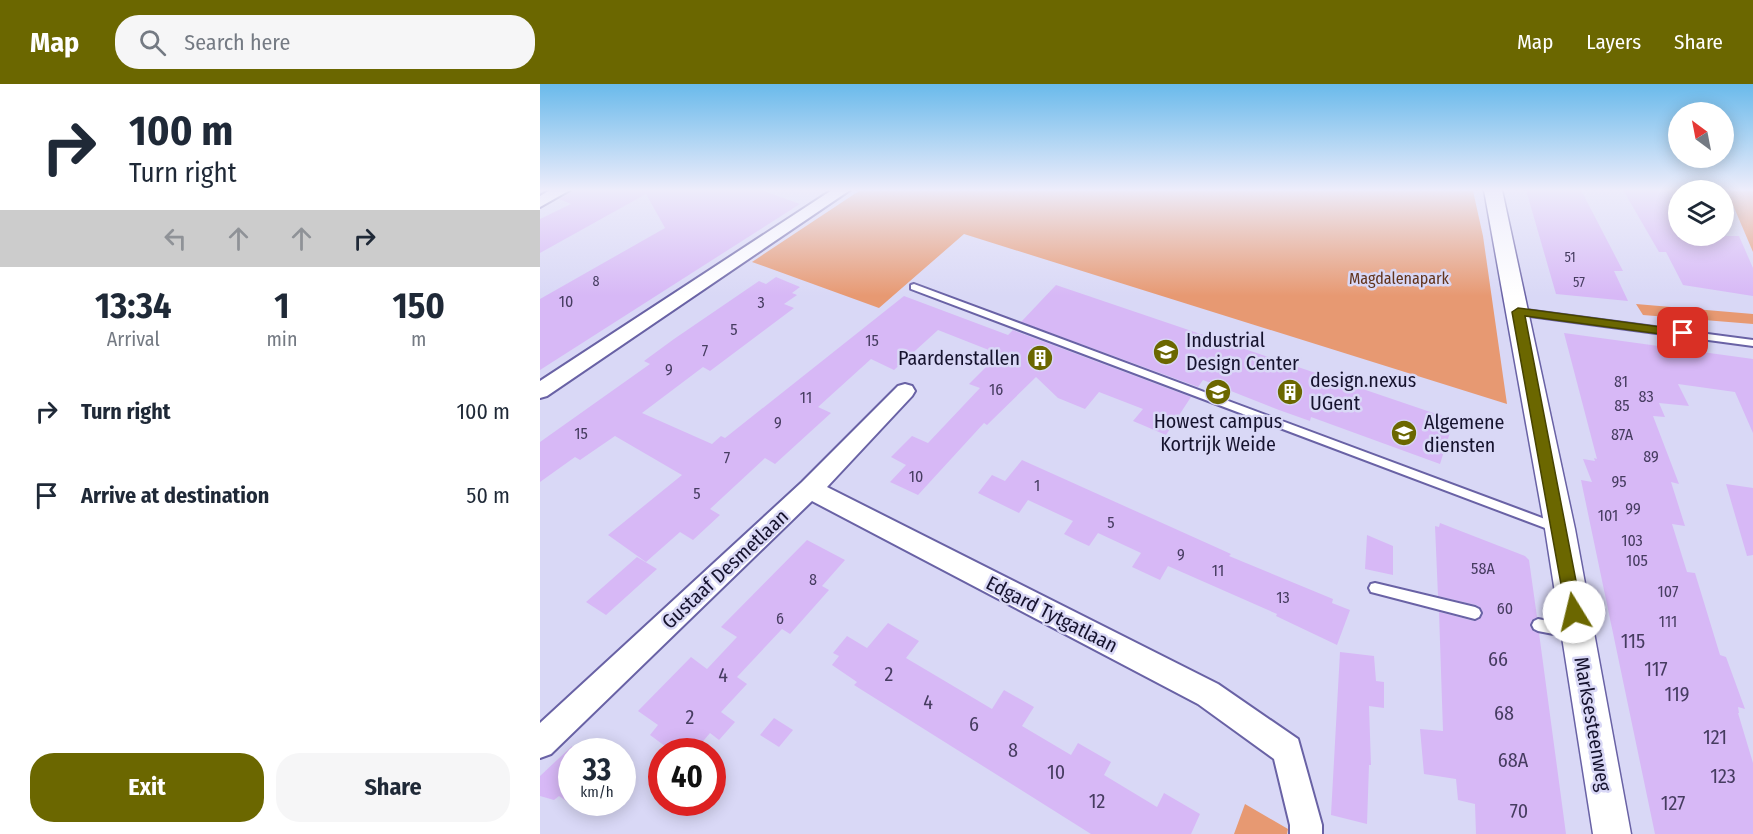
<!DOCTYPE html>
<style>
:root{--surface:#fff;--page:#f6f6f7;--text:#1f2937;--muted:#747a83;--accent:#6b6700}
body{margin:0;font-family:"Fira Sans Condensed",sans-serif;background:var(--page);color:var(--text);height:100vh;display:flex;flex-direction:column;font-size:22px;white-space:nowrap}
*{box-sizing:border-box;margin:0}
p{font-size:20px;color:var(--muted)}
.icon{flex:none;width:33px;height:33px;fill:none;stroke:currentColor;stroke-width:2;stroke-linecap:round;stroke-linejoin:round}
.map{position:relative;flex:1;overflow:hidden}
.panel{display:flex;flex-direction:column;background:var(--surface);width:540px}
.panel>*{flex:none}
.banner{background:#fff;color:var(--text);overflow:hidden}
.needle{width:39px;rotate:328deg}
.buttons{position:absolute;left:1128px;top:18px;display:grid;gap:12px}
.buttons a{display:grid;place-items:center;width:66px;height:66px;border-radius:50%;background:var(--surface);box-shadow:0 3px 15px #0003;font-size:30px}
.speed{position:absolute;left:18px;top:654px;display:flex;gap:12px;font-size:30px;font-weight:700;text-align:center}
.speed>*{display:grid;place-content:center;width:78px;height:78px;border-radius:50%;background:var(--surface);box-shadow:0 3px 15px #0003;line-height:1}
.speed small{font-size:15px;font-weight:400}
.speed .limit{border:9px solid #d22;background:#fff;color:#111}
.pin{position:absolute;display:grid;place-items:center;width:51px;height:51px;color:#fff;margin:-26px;border-radius:12px;box-shadow:0 3px 9px #0006}
.me{position:absolute;width:66px;margin:-33px;rotate:351deg;stroke-linejoin:round;filter:drop-shadow(0 0 4px #0008)}
.turn{display:flex;align-items:center;gap:21px;height:126px;padding:0 30px;font-size:27px}
.turn .icon{width:78px;height:78px;stroke-width:2.5}
.turn b{display:block;font-size:42px;line-height:51px}
.lanes{display:flex;align-items:center;height:57px;padding:0 30px;background:#0003;justify-content:center;gap:30px;direction:ltr}
.lanes .off{opacity:.35}
.eta{display:flex;justify-content:space-evenly;align-items:center;height:102px;text-align:center}
.eta b{font-size:36px;font-weight:700;line-height:42px}
.cta{display:flex;gap:12px;margin-top:auto;padding:12px 30px}
.cta a{flex:1;height:69px;border-radius:24px;background:var(--accent);color:#fff;font-size:24px;font-weight:700;line-height:69px;text-align:center}
.cta a+a{background:var(--page);color:var(--text)}
ul{padding:0;list-style:none}
li{display:flex;align-items:center;gap:18px;height:84px;padding:0 30px}
li div{flex:1}
li b{display:block;font-size:22px}
li em{font-style:normal}
header{display:flex;align-items:center;gap:36px;box-sizing:border-box;height:84px;padding:0 30px;background:var(--accent);color:#fff}
header strong{font-size:28px}
nav{display:flex;gap:33px;margin-inline-start:auto;font-size:21px}
.search{width:420px;height:54px;background:var(--page);display:flex;align-items:center;gap:15px;box-sizing:border-box;padding:0 21px;border-radius:24px;color:var(--muted);font-size:22px}
main{display:flex;flex:1;min-height:0}
.map>svg:first-child{display:block}
.green{fill:#e79972}
.building{fill:#d7b8f6}
.lines{fill:none;stroke-linecap:round;stroke-linejoin:round}
.service-casing{stroke:#6962a5;stroke-width:4}
.minor-casing{stroke:#6962a5;stroke-width:4}
.tertiary-casing{stroke:#6962a5;stroke-width:3}
.service{fill:#fff;fill-rule:evenodd}
.minor{fill:#fff;fill-rule:evenodd}
.tertiary{fill:#fff;fill-rule:evenodd}
.route{fill:#6b6700;stroke:#464300;stroke-width:1.5}
.labels{text-anchor:middle;stroke-width:5;stroke-linejoin:round;paint-order:stroke}
.far-number-label{font-size:14px;fill:#463c60}
.far-park-label{font-size:16px;fill:#60331c;stroke:#d9d8f6}
.number-label{font-size:16px;fill:#463c60}
.poi-label{font-size:20px;fill:#16132e;stroke:#d9d8f6;text-anchor:start}
.street-label{font-size:20px;fill:#16132e;stroke:#d9d8f6}
.near-number-label{font-size:20px;fill:#463c60}
</style>
<header>
<strong>Map</strong>
<div class="search"><svg class="icon" aria-label="search" viewBox="0 0 24 24"><circle cx="10" cy="10" r="6"/><path d="M15 15l6 6"/></svg>Search here</div>
<nav><a>Map</a><a>Layers</a><a>Share</a></nav>
</header>
<main>
<section class="panel">
<div class="banner">
<div class="turn"><svg class="icon" aria-label="right" viewBox="0 0 24 24"><path d="M7 20v-9h11M14 6l5 5-5 5"/></svg><div><b>100 m</b>Turn right</div></div>
<div class="lanes"><svg class="icon off" aria-label="left" viewBox="0 0 24 24"><path d="M17 20v-9H6M10 6l-5 5 5 5"/></svg><svg class="icon off" aria-label="ahead" viewBox="0 0 24 24"><path d="M12 20V5M6 11l6-6 6 6"/></svg><svg class="icon off" aria-label="ahead" viewBox="0 0 24 24"><path d="M12 20V5M6 11l6-6 6 6"/></svg><svg class="icon" aria-label="right" viewBox="0 0 24 24"><path d="M7 20v-9h11M14 6l5 5-5 5"/></svg></div>
</div>
<div class="eta">
<div><b>13:34</b><p>Arrival</p></div>
<div><b>1</b><p>min</p></div>
<div><b>150</b><p>m</p></div>
</div>
<ul>
<li><svg class="icon" aria-label="right" viewBox="0 0 24 24"><path d="M7 20v-9h11M14 6l5 5-5 5"/></svg><div><b>Turn right</b></div><em>100 m</em></li>
<li><svg class="icon" aria-label="arrive" viewBox="0 0 24 24"><path d="M6 21V4h12l-3 4 3 4H6"/></svg><div><b>Arrive at destination</b></div><em>50 m</em></li>
</ul>
<div class="cta"><a>Exit</a><a>Share</a></div>
</section>
<div class="map">
<svg width="1213" height="750" viewBox="0 0 1213 750">
<rect width="100%" height="100%" fill="#d9d8f6"/>
<path class="green" d="M319,107h614l10,45 24,168 -543,-170 -85,74 -127,-46z
M1187,107h26v61z
M1096,220l117,10v10l-110,-9z
M705,720l43,25 -1,5h-53z"/>
<path class="building" d="M32,106h189l39,14 -260,166v-71l125,-71 -19,-34 -106,59v-34l31,-15 -12,-5z
M986,106h55l42,81h-9l14,30 -72,-7z
M1083,106h55v46h61l14,32v28l-70,-11 -17,-33h-7z
M236,193l24,10 -8,6 5,2 -13,9 10,4 -84,63 -7,-4 -61,46 70,31 9,-8 4,2 179,-142 104,39 5,-5 178,67 -25,38 -33,-14 10,-12 -44,-17 -14,17 -27,-11 -22,-21 -49,48 -3,-2 -66,72 -28,-13 16,-17 -15,-8 21,-21 16,7 52,-55 -11,-4 30,-30 -61,-24 -44,40 -23,-11 -53,48 13,6 -56,51 -10,-6 -55,51 10,6 -27,25 -13,-8 -34,30 -38,-27 74,-60 -67,-39 -35,24 -5,-3 -35,25v-40l110,-78 -6,-3 30,-22 85,-58 7,3z
M516,201l398,135 -14,44 -129,-47 -1,4 -31,-11 -76,-30 -5,7 -177,-65z
M1024,249l189,26v74l-18,-41 -57,-8 11,22 -30,-3 6,14 -12,-1 26,68 -8,-2 14,44 -13,-2 15,48 8,1 25,82 6,2 19,52 -7,-2 1,6h-1l15,50v71h-98l-74,-354 11,2 -9,-23 12,2 -1,-3 3,1z
M482,376l198,89 11,5 -2,2 104,43 -1,4 18,7 -13,35 -61,-29 1,-2 -109,-48 -8,14 -28,-13 9,-14 -43,-20 -9,13 -13,-6 -12,-6 9,-13 -45,-21 -9,13 -41,-20 14,-18 13,6z
M1186,400l27,4v67l-6,1z
M900,439l85,33 4,4 8,57 -5,3 -2,6 3,5 6,2 27,201h-90l-1,-30 -17,-4 -2,-21 -32,-5 -4,-45 23,2 -4,-119 35,9 6,-2 3,-5 -2,-6 -5,-3 -38,-9 -3,-70 4,1z
M827,451l26,11v29l-28,-6z
M267,456l38,20 -23,26 7,4 -39,44 -8,-5 -45,48 10,7 -26,28 14,10 -16,18 -9,-7 -16,19h-21l-23,-17 8,-10 -20,-14 53,-54 16,12 30,-32 -16,-10z
M97,473l20,12 -51,46 -20,-13z
M348,539l31,18 -13,17 86,51 12,-19 30,17 -12,19 49,29 7,-12 33,19 -7,13 53,32 7,-14 36,21 -9,20h-100l-237,-149 3,-3 -25,-17 7,-9 -6,-3 14,-17 20,12z
M800,568l34,4 2,25 8,1v26l-15,-2 2,59h-2l-2,59 -36,-9z
M234,634l19,12 -14,17 -19,-12z
M32,662v59l-13,-9 -5,4 -14,-4v-20z"/>
<g class="lines">
<g class="service-casing">
<path id="service" d="M374,200l647,241 2,3 -2,3 -4,2 -4,-2 -642,-242v-4z
M978,225l235,31v6l-238,-32 -1,-2z
M835,499l100,24 4,2 2,4 -2,4 -4,2 -100,-26 -4,-1 -2,-4 2,-4z
M998,535l36,7 4,2 2,4 -2,4 -4,2 -36,-7 -4,-2 -2,-4 2,-4z"/>
</g>
<g class="minor-casing">
<path id="minor" d="M10,106h20l-30,17v-11z
M292,106h18l-303,206 -7,2v-17z
M365,300l7,2 3,5 -3,5 -85,91 391,197 80,55 24,86v9h-32v-9l-16,-66 -76,-55 -386,-203 -261,253 -11,4v-35l262,-241 96,-96z"/>
</g>
<g class="tertiary-casing">
<path id="tertiary" d="M944,106h18l73,339 56,305h-38l-48,-305z"/>
</g>
<use href="#service" class="service"/>
<use href="#minor" class="minor"/>
<use href="#tertiary" class="tertiary"/>
</g>
<linearGradient id="sky" x2="0" y2="1"><stop stop-color="#6abaeb"/><stop offset="0.5" stop-color="#eeedfb"/><stop offset="1" stop-color="#eeedfb" stop-opacity="0"/></linearGradient>
<rect width="1213" height="212" fill="url(#sky)"/>
<path class="route" d="M978,224l165,22 5,3 -5,4 -158,-21 57,296 -2,5 -6,2 -6,-2 -2,-5 -54,-300z"/>
<defs>
<g id="university-disc" transform="scale(1.35)"><circle r="9.5" fill="#6b6700" stroke="#d9d8f6"/><path d="M0-5L7-2L0 1L-7-2ZM-4 1L0 2.5L4 1V4Q0 6-4 4Z" fill="#fff"/></g>
<g id="building-disc" transform="scale(1.35)"><circle r="9.5" fill="#6b6700" stroke="#d9d8f6"/><path d="M-4-6H4V6H1V3H-1V6H-4ZM-2.5-4.3h1.7v1.8h-1.7ZM.8-4.3h1.7v1.8H.8ZM-2.5-1h1.7V.8h-1.7ZM.8-1h1.7V.8H.8Z" fill="#fff"/></g>
</defs>
<g fill-rule="evenodd">
<use href="#university-disc" x="626" y="268"/>
<use href="#building-disc" x="500" y="274"/>
<use href="#university-disc" x="678" y="308"/>
<use href="#building-disc" x="750" y="308"/>
<use href="#university-disc" x="864" y="349"/>
</g>
<g class="labels">
<g class="far-number-label">
<text x="1030" y="178">51</text>
<text x="56" y="202">8</text>
<text x="1039" y="203">57</text>
</g>
<g class="far-park-label">
<text x="859" y="200">Magdalenapark</text>
</g>
<g class="number-label">
<text x="26" y="223">10</text>
<text x="221" y="224">3</text>
<text x="194" y="251">5</text>
<text x="332" y="262">15</text>
<text x="165" y="272">7</text>
<text x="129" y="291">9</text>
<text x="1081" y="303">81</text>
<text x="456" y="311">16</text>
<text x="1106" y="318">83</text>
<text x="266" y="319">11</text>
<text x="1082" y="327">85</text>
<text x="238" y="344">9</text>
<text x="41" y="355">15</text>
<text x="1082" y="356">87A</text>
<text x="1111" y="378">89</text>
<text x="187" y="379">7</text>
<text x="376" y="398">10</text>
<text x="1079" y="403">95</text>
<text x="497" y="407">1</text>
<text x="157" y="415">5</text>
<text x="1093" y="430">99</text>
<text x="1068" y="437">101</text>
<text x="571" y="444">5</text>
<text x="1092" y="462">103</text>
<text x="641" y="476">9</text>
<text x="1097" y="482">105</text>
<text x="943" y="490">58A</text>
<text x="678" y="492">11</text>
<text x="273" y="501">8</text>
<text x="1128" y="513">107</text>
<text x="743" y="519">13</text>
<text x="965" y="530">60</text>
<text x="240" y="540">6</text>
<text x="1128" y="543">111</text>
</g>
<g class="poi-label">
<text x="646" y="263">Industrial<tspan x="646" dy="23">Design Center</tspan></text>
<text x="480" y="281" text-anchor="end">Paardenstallen</text>
<text x="770" y="303">design.nexus<tspan x="770" dy="23">UGent</tspan></text>
<text x="678" y="344" text-anchor="middle">Howest campus<tspan x="678" dy="23">Kortrijk Weide</tspan></text>
<text x="884" y="345">Algemene<tspan x="884" dy="23">diensten</tspan></text>
</g>
<g class="street-label">
<text transform="translate(185 485) rotate(-43)" y="7">Gustaaf Desmetlaan</text>
<text transform="translate(512 530) rotate(27)" y="7">Edgard Tytgatlaan</text>
<text transform="translate(1053 640) rotate(80)" y="7">Marksesteenweg</text>
</g>
<g class="near-number-label">
<text x="1093" y="564">115</text>
<text x="958" y="582">66</text>
<text x="1116" y="592">117</text>
<text x="349" y="597">2</text>
<text x="183" y="598">4</text>
<text x="1137" y="617">119</text>
<text x="388" y="625">4</text>
<text x="964" y="636">68</text>
<text x="150" y="640">2</text>
<text x="434" y="647">6</text>
<text x="1175" y="660">121</text>
<text x="473" y="673">8</text>
<text x="973" y="683">68A</text>
<text x="516" y="695">10</text>
<text x="1183" y="699">123</text>
<text x="557" y="724">12</text>
<text x="1133" y="726">127</text>
<text x="979" y="734">70</text>
</g>
</g>
</svg>
<div class="buttons">
<a><svg class="needle" viewBox="-14 -14 28 28"><path d="M0-13l5 13h-10z" fill="#e53935"/><path d="M0 13l5-13h-10z" fill="#747a83"/></svg></a>
<a><svg class="icon" aria-label="layers" viewBox="0 0 24 24"><path d="M12 4l9 5-9 5-9-5zM3 14l9 5 9-5"/></svg></a>
</div>
<div class="speed"><div>33<small>km/h</small></div><div class="limit">40</div></div>
<div class="pin" style="left:1143px;top:249px;background:#d93025"><svg class="icon" aria-label="arrive" viewBox="0 0 24 24"><path d="M6 21V4h12l-3 4 3 4H6"/></svg></div>
<svg class="me" style="left:1034px;top:528px" viewBox="-20 -20 40 40"><circle r="19" fill="#fff"/><path d="M0-13L10 11 0 6-10 11z" fill="#6b6700"/></svg>
</div>
</main>
